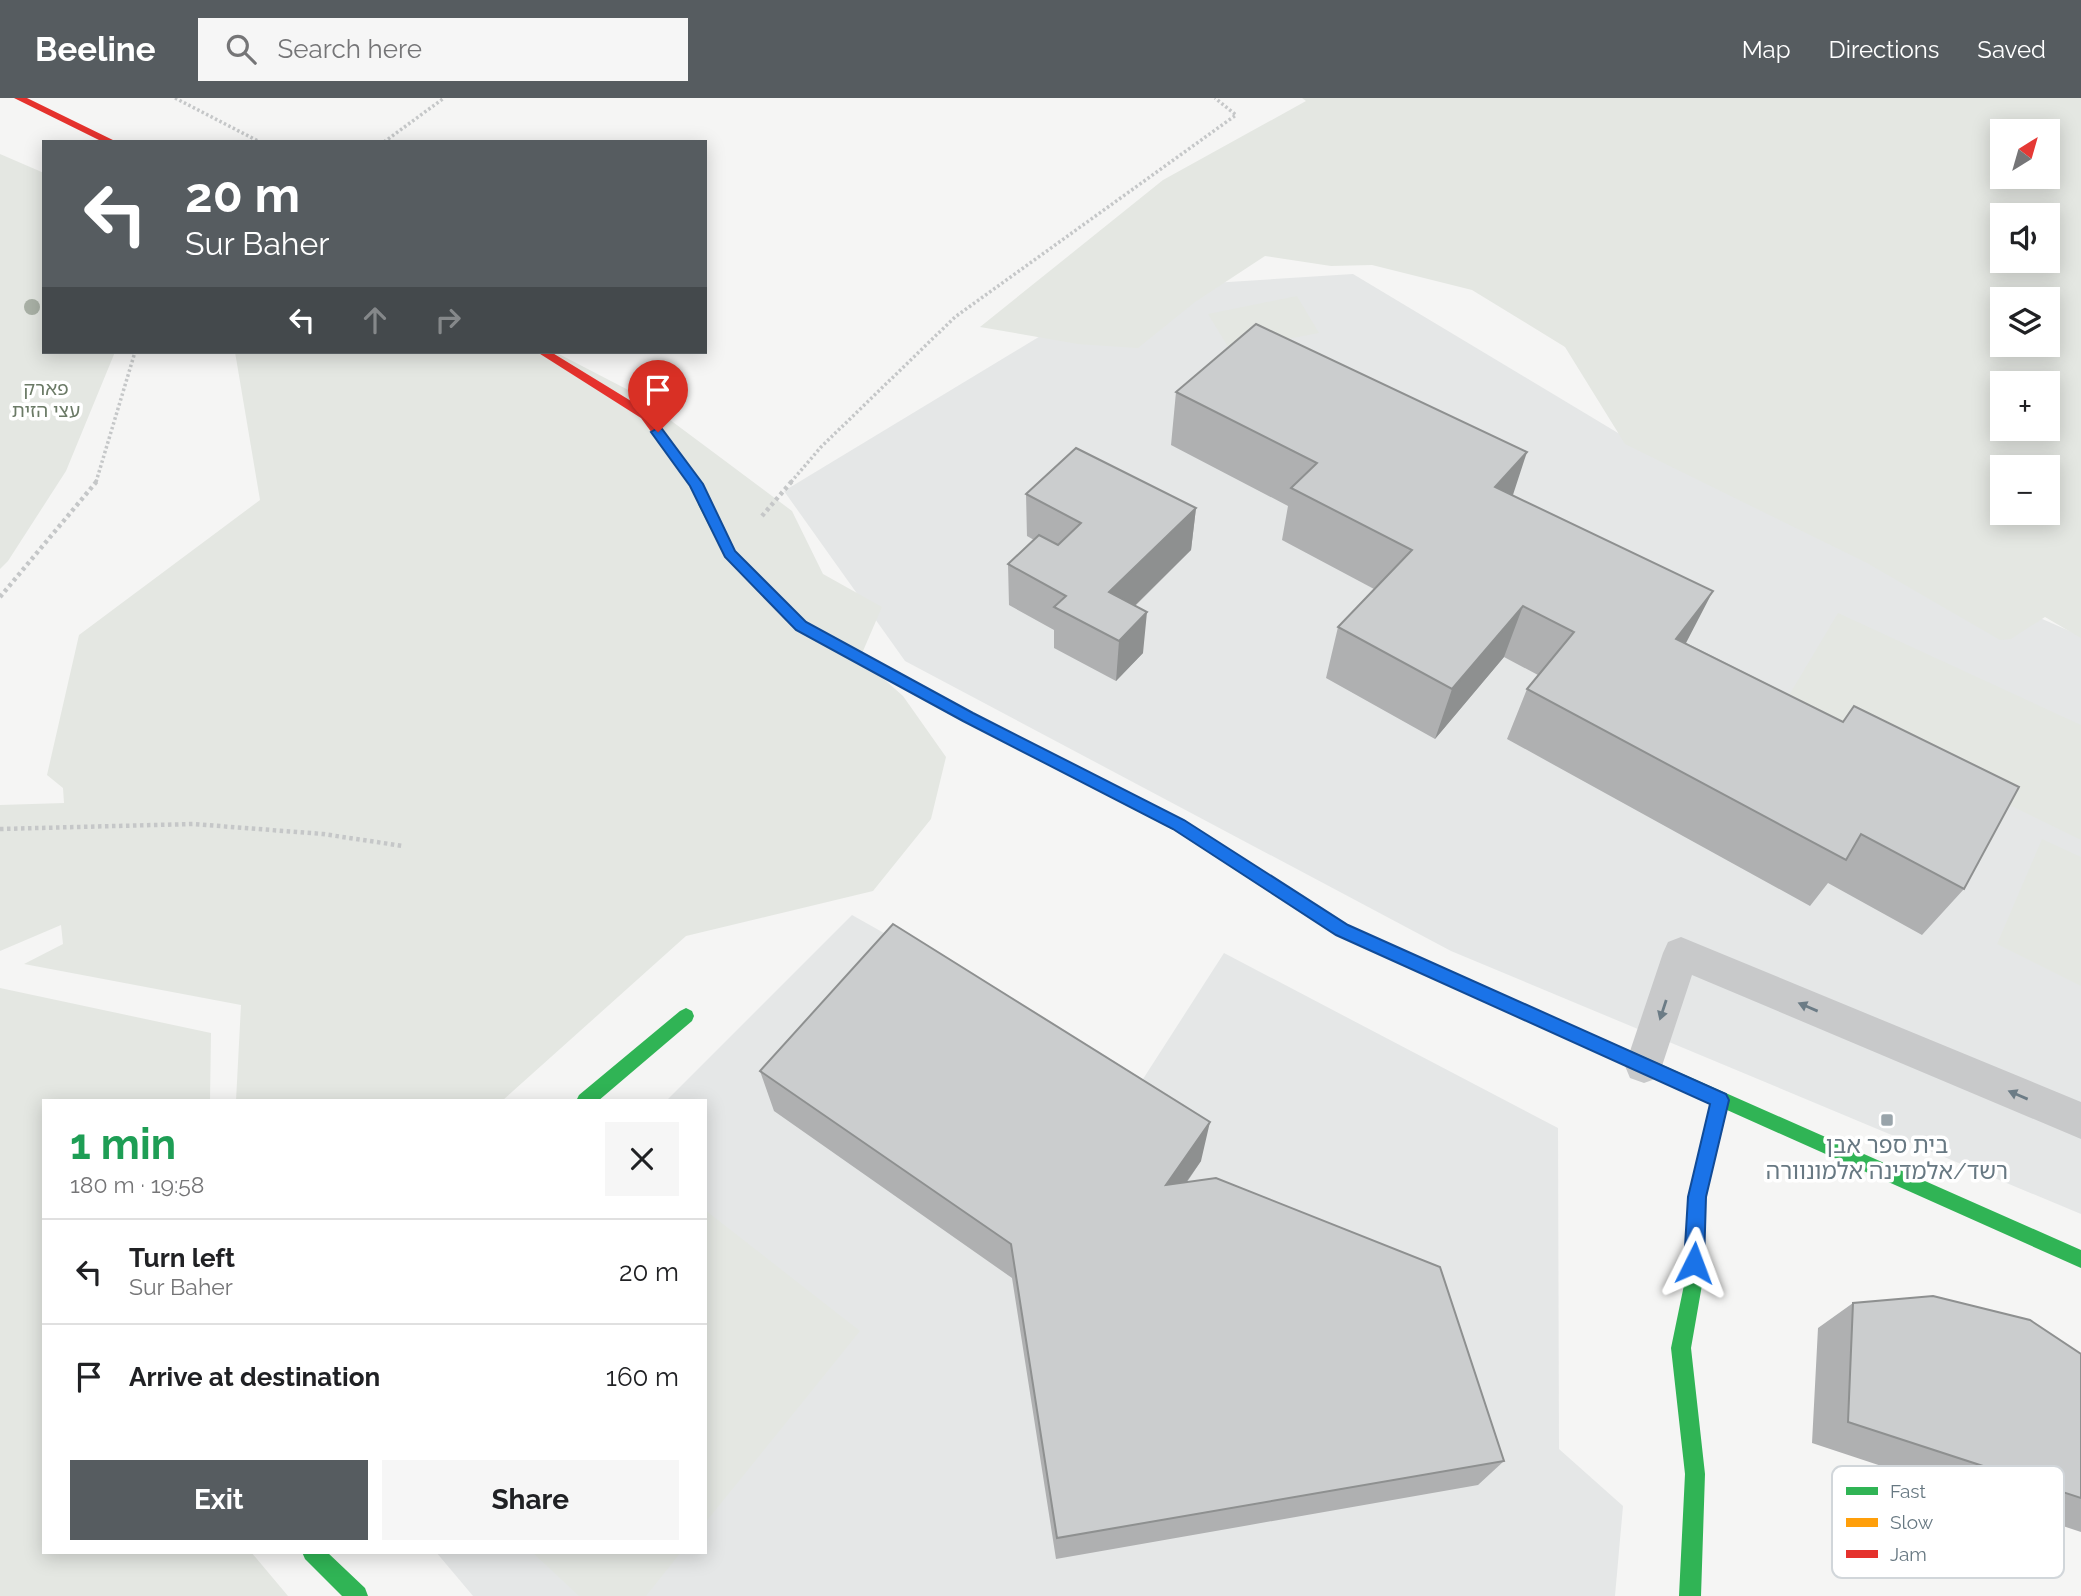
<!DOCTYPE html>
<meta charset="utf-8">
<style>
:root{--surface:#fff;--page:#f6f6f6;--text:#202124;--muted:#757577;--line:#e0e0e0;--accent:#565c60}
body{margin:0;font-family:Raleway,"Noto Sans Hebrew",sans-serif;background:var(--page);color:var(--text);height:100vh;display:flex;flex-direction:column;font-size:26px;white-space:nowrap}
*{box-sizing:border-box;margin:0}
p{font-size:23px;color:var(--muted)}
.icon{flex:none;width:38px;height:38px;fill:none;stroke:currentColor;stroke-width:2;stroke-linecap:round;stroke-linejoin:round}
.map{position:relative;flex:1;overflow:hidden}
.drawer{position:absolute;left:42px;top:1001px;width:665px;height:455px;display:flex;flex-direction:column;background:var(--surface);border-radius:0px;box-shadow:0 4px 18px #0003}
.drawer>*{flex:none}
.top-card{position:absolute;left:42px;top:42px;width:665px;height:214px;border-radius:0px;box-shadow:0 4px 18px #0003;background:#565c60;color:#fff;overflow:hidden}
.needle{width:46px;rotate:37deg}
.controls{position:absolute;left:1990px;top:21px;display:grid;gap:14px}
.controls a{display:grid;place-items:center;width:70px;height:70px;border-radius:0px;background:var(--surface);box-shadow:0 4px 18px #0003;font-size:35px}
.pin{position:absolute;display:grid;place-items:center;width:60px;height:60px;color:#fff;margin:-72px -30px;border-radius:50% 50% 50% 0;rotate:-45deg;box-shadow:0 0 7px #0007}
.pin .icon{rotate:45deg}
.me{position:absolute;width:77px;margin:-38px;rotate:3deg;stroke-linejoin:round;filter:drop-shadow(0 0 5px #0008)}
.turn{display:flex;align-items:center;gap:24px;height:147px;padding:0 28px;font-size:32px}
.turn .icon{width:91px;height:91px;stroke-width:2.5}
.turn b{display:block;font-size:49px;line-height:60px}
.lanes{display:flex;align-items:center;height:66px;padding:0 28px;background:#0003;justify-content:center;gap:35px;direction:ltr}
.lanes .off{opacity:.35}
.round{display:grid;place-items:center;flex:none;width:74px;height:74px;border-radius:0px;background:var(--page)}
.overview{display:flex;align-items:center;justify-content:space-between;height:119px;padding:0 28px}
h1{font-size:42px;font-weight:700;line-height:52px;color:#1e9e55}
.cta{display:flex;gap:14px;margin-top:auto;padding:14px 28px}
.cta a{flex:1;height:80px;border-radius:0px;background:var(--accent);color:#fff;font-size:28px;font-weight:700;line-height:80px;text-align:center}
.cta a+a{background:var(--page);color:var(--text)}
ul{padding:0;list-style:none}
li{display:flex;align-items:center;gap:21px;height:105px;padding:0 28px;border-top:2px solid var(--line)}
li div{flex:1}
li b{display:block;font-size:26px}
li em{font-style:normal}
header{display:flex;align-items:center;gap:42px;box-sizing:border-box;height:98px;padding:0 35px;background:var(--accent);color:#fff}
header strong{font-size:33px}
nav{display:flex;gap:38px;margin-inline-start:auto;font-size:24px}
.search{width:490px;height:63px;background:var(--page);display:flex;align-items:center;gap:18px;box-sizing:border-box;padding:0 24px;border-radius:0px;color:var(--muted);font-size:26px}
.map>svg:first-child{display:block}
.built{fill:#e5e7e7}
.green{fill:#e4e7e2;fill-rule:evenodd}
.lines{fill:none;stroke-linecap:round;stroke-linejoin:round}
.path-far1{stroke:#c5c7c8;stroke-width:3.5;stroke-dasharray:2.5 2.5;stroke-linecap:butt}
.path{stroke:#c5c7c8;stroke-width:4.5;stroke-dasharray:3.5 3.5;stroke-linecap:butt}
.lane{fill:#c8c9ca;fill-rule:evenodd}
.fast{fill:#30b455;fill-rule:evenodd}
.slow{fill:#ff9f0a;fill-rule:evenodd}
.jam{fill:#e5322d;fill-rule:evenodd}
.tree{fill:#a9b1a6}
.wall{fill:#afb0b1}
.shaded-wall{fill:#8e9090}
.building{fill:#cbcdce;stroke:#8e9090;stroke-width:2}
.oneway{fill:#6c7c86}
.route{fill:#1a73e8;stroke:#114b97;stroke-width:2}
.poi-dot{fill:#99a4aa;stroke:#fff;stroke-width:2.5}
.labels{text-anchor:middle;stroke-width:7;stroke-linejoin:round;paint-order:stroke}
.far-park-label{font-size:19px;fill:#6b7a66;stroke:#fff}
.poi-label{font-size:23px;fill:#677882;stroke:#fff}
.key{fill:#fff;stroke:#d1d6da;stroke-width:2}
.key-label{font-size:19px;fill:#677882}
</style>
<header>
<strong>Beeline</strong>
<div class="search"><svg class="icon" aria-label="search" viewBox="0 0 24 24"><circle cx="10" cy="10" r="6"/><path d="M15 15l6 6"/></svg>Search here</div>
<nav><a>Map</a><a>Directions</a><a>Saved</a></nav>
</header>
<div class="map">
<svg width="2081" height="1498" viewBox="0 0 2081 1498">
<rect width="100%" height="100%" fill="#f5f5f4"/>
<path class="built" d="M1353,176l265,159 463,203v578l-630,-263 -546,-290 -121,-170 334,-202z
M852,817l291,164 81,-126 334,175 1,321 64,57 -8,90h-1142l-37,-44h269v-451h-39z"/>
<path class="green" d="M1302,0h779v540l-36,-21 -34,22 -11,1 -133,-77 -242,-119 -60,-97 -93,-57 -100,-25 -41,1 -66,-10 -70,46 -57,46 -60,-4 -98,-17 183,-147 143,-79zM2048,33v46h-46v-46zM2048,117v46h-46v-46zM2048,201v46h-46v-46zM2048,285v46h-46v-46zM2048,369v46h-46v-46z
M0,56l44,19v179h71l-49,119 -58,90 -8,8z
M1297,198l22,37 -89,17 -22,-36z
M235,254h320l79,41 158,118 31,63 59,33 -22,51 43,38 43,61 -15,62 -58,72 -187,45 -184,165h-266l5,-96 -217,-41 39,-20 -2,-19 -61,26v-146l64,-2 -1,-15 -16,-13 32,-140 181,-135z
M1838,515l243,112v115l-293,-143z
M2042,741l39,18v129l-84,-42z
M0,890l211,45 -1,68h-166v451h207l37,44h-288z
M705,1112l155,121 -155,192z
M532,1454h149l-35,44h-67z"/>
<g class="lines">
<path class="path-far1" d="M175,0l85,44
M384,44l60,-44
M96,384l39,-130
M791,384l30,-35 134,-130 281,-202 -21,-17"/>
<path class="path" d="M762,418l30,-35
M0,499l97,-116
M0,731l193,-5 130,10 80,12"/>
<path class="lane" d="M1681,839l400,165v37l-389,-164 -34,103 -14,5 -14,-5 -5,-12 38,-113 5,-11z"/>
<path class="fast" d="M705,401l7,5 23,47 71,71 167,91 213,109 2,4 -2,4h-12l-211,-109 -167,-91 -71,-73 -27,-53z
M1477,885l604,267v18l-354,-158 -21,87 -4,88 -11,63 14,126 -4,122h-22l6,-122 -14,-126 13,-63 4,-88 23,-94 -240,-108 -2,-5 2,-5z
M686,910l6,3 2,5 -2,5 -94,80h-22l3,-6 101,-84z
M302,1454h25l38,36 3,8h-26l-37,-37z"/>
<path class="slow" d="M1180,722l168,105 135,60 2,5 -2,5 -6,2 -6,-2 -135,-60 -162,-105 -2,-4 2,-4z"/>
<path class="jam" d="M14,0h13l90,44h-14z
M537,254h14l98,60 52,69 11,23 -2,3h-10l-10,-22 -49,-67z"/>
</g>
<circle class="tree" cx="32" cy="209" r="8"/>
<path class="wall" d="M1176,294l337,103 173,148 157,79 11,-16 110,183 -42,46 -94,-52 -18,23 -303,-167 20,-50 11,-14 -34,-18 -69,82 -109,-61 12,-51 36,-38 -92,-49 6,-34 -117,-61z
M1026,396l170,14 -5,42 -56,56 8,47 -27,28 -62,-33v-18l-45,-25 -1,-41 26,-24 -7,-4z
M760,973l441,90 -14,21 317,279 -26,24 -422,74 -44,-281 -238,-167z
M1853,1205l228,51v178l-269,-89 6,-115z"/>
<path class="shaded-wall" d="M1527,354l-17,52 -15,-17z
M1196,410l-5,42 -84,83 2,-41z
M1713,493l-27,52 -35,46 25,-50z
M1523,508l-19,51 -69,82 17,-50z
M1147,514l-4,41 -27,28 3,-40z
M1210,1024l-9,39 -42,60 7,-36z"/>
<path class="building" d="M1256,226l271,128 -32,35 218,104 -37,48 167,83 11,-16 165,81 -55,102 -103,-55 -15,26 -319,-171 47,-57 -51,-26 -71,83 -114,-62 74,-77 -121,-62 26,-25 -141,-71z
M1076,350l120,60 -87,84 38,20 -28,29 -65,-34 12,-11 -58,-32 31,-29 19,10 23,-22 -55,-29z
M893,826l317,198 -44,63 50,-7 224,89 64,194 -447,77 -46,-294 -251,-173z
M1933,1198l97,24 51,34v144l-233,-76 5,-119z"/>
<defs><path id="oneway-solid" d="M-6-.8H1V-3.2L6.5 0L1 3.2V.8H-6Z" transform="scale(1.75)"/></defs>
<g class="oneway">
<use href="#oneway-solid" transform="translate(1808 909) rotate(-157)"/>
<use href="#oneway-solid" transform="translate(1663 912) rotate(108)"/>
<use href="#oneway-solid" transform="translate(2018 997) rotate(-157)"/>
</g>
<path class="route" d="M658,330l4,1 41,55 32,67 71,71 167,91 211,107 164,105 378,169 3,6 -23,97 -2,66 -3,6 -7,3 -7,-3 -3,-6 4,-66 22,-93 -374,-169 -163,-106 -210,-108 -167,-91 -71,-73 -35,-71 -39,-54z"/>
<rect class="poi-dot" x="1880" y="1015" width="14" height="14" rx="3.5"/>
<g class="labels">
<g class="far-park-label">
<text x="46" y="297">פארק<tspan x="46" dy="22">עצי הזית</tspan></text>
</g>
<g class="poi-label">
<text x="1887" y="1055">בית ספר אבן<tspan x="1887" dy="26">רשד/אלמדינה אלמונוורה</tspan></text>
</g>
</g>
<rect x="1832" y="1368" width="232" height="112" rx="10" class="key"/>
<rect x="1846" y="1389" width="32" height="8" fill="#30b455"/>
<rect x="1846" y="1420" width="32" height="9" fill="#ff9f0a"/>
<rect x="1846" y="1452" width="32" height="8" fill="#e5322d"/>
<g class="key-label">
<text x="1890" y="1400">Fast</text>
<text x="1890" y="1431">Slow</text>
<text x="1890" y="1463">Jam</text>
</g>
</svg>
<div class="controls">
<a><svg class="needle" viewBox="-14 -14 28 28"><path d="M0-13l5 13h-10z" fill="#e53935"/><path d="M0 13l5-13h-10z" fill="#757577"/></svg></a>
<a><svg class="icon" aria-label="sound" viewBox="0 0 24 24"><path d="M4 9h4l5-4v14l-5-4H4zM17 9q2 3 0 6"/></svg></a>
<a><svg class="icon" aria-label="layers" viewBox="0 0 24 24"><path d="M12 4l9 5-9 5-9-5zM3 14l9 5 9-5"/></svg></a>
<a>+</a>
<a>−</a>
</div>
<div class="pin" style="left:658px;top:334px;background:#d93025"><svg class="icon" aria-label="arrive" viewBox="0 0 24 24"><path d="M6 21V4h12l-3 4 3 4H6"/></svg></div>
<svg class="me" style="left:1694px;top:1165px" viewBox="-20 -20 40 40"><path d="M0-17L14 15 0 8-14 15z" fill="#1a73e8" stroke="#fff" stroke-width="4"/></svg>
<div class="top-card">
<div class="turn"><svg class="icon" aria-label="left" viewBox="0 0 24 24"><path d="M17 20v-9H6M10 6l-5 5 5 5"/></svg><div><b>20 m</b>Sur Baher</div></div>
<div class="lanes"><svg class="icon" aria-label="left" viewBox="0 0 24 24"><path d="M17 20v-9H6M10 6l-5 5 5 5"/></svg><svg class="icon off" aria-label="ahead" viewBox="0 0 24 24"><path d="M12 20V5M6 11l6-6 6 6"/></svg><svg class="icon off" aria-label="right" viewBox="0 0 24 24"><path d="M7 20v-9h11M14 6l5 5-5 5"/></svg></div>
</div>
<section class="drawer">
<div class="overview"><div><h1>1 min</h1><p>180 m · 19:58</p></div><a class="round"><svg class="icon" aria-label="close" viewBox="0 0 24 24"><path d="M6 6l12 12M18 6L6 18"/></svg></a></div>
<ul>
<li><svg class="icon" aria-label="left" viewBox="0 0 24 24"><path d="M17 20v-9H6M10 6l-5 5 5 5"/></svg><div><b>Turn left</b><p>Sur Baher</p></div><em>20 m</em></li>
<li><svg class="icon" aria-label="arrive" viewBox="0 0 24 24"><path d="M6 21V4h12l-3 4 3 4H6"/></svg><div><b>Arrive at destination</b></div><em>160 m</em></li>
</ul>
<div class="cta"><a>Exit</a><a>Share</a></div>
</section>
</div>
